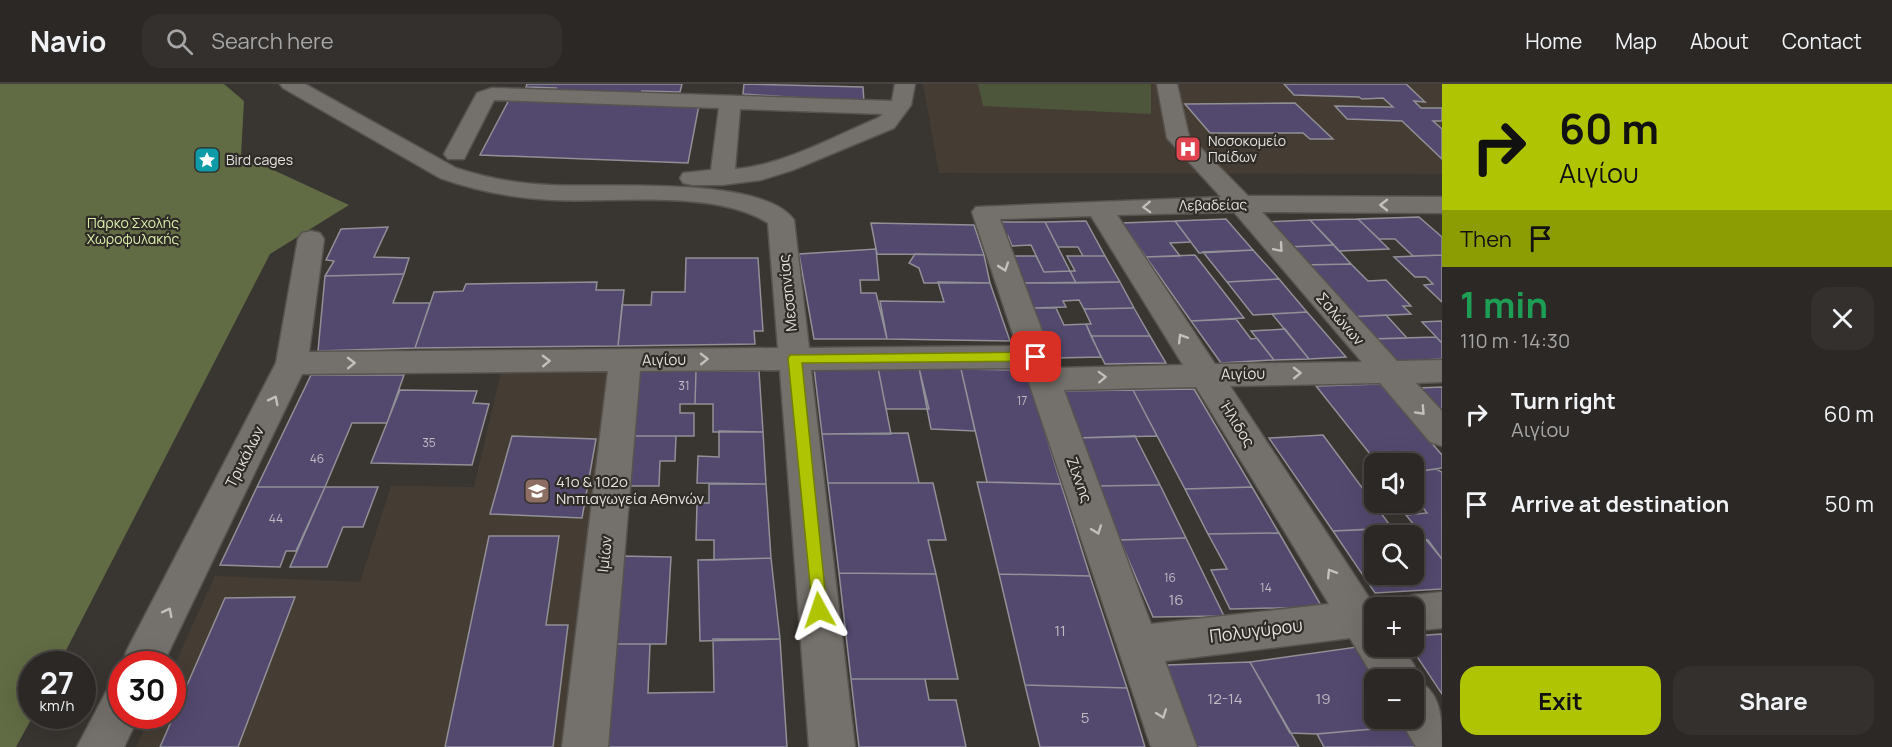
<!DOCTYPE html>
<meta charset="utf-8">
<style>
:root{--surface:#2b2825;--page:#33302d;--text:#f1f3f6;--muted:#a6a6a7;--line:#474442;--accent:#afc504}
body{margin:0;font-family:Manrope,sans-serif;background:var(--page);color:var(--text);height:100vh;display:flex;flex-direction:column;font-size:22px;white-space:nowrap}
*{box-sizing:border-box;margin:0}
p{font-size:20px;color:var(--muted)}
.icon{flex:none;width:33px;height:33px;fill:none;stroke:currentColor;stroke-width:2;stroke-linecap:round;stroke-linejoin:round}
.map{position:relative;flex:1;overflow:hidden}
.drawer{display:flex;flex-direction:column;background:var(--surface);width:450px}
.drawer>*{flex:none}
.guide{background:#afc504;color:#111;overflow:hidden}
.controls{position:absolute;left:1364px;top:369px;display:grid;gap:12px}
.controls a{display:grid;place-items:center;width:60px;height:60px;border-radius:12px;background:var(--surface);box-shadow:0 6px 24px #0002,0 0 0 2px var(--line);font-size:30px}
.speed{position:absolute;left:18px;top:567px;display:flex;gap:12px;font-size:30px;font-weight:700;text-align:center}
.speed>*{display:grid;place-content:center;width:78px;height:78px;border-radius:50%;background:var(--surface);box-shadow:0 6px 24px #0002,0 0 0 2px var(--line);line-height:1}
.speed small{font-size:15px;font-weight:400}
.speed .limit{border:9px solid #d22;background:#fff;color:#111}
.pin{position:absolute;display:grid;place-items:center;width:51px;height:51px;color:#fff;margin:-26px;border-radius:12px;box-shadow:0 3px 9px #0006}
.me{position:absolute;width:66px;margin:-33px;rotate:355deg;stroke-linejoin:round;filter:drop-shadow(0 0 4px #0008)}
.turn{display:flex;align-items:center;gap:21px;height:126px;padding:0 18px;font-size:27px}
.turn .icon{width:78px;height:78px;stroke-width:2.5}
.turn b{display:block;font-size:42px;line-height:51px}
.then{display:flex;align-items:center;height:57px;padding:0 18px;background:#0003;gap:12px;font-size:22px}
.round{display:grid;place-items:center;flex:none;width:63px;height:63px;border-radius:18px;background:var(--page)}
.summary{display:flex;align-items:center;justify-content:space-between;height:102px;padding:0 18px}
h1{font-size:36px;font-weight:700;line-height:45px;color:#1e9e55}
.primary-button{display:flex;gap:12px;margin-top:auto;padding:12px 18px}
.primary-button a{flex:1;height:69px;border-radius:18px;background:var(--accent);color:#111;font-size:24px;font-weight:700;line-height:69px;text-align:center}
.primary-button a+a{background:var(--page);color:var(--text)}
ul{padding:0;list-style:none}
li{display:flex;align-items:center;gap:18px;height:90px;padding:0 18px}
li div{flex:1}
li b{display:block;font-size:22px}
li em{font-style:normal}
header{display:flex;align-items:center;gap:36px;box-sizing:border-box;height:84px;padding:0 30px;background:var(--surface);border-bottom:2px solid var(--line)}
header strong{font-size:28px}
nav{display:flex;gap:33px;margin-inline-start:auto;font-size:21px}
.search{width:420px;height:54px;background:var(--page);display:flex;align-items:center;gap:15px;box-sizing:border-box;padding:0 21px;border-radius:18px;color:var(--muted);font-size:22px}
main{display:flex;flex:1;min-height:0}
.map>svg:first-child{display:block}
.built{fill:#453d33}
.green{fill:#4d553b}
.forest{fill:#616c44}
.building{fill:#53496f;stroke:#919096;stroke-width:1.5}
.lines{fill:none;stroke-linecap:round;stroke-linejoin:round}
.minor-casing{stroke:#575450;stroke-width:3}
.minor{fill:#74706b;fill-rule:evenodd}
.oneway{stroke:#c2bfbc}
.route{fill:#afc504;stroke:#728003;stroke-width:1.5}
.labels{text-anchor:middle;stroke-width:4.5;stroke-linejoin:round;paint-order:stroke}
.number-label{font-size:12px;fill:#bfbbc2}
.far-poi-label{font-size:14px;fill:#e3e1de;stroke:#2f2b27;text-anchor:start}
.far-street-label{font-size:14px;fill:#e3e1de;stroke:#2f2b27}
.far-park-label{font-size:14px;fill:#dbefaa;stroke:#2f2b27}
.street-label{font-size:15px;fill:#e3e1de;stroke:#2f2b27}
.poi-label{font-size:15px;fill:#e3e1de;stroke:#2f2b27;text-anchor:start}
.near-number-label{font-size:15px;fill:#bfbbc2}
.near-street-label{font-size:18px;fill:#e3e1de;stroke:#2f2b27}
</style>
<header>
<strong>Navio</strong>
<div class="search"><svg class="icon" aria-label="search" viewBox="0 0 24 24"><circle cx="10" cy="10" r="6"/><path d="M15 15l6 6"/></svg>Search here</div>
<nav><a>Home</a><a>Map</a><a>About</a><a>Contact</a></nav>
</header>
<main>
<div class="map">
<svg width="1442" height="663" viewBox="0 0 1442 663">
<rect width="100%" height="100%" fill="#393531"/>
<path class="built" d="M923,0h519v90l-503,-1z
M614,279l-47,384h-431l15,-31h21l1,-48 42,-92 145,6 31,-96 83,1 29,-123z"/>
<path class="green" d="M978,0h173v30l-168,-8z"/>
<path class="forest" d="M0,0h224l20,17 -3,54 108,50 -79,49 -211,410h-27l1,52 -17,31h-16z"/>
<path class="building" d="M527,0h155l-2,8 -38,-1 -1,2 -86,-3 1,-2 -30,-1z
M744,0l119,3 1,15 -121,-8z
M1284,0h122l19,18 -11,-1 7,7h21v13h-9l9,8v30l-40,-38 -55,-2 -12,-13 58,1 -10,-9 -21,1 -3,-2 -65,-2z
M510,14l189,7 -11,58 -208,-8z
M1295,19l38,36h-23l-7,-6h-93l-25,-29z
M1419,133l23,20v18l-29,1 -18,-17h-16l-21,-20z
M1226,135l27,31 -54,3 -24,-32z
M1358,135l31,30 -50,2 -29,-31z
M1310,136l24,25 -47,2 -23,-25z
M1086,137l19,35h-22l-5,-9h-20l-13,-25z
M1175,137l16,21 -21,1 10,13 -34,1 -24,-34z
M1002,138h43l25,49 -26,1 -13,-27 -19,1 -4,-10h-5l-5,-10h5z
M871,139l103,2 10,30 -107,-1z
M388,143l-14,30 35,1 -5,16 -79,2 9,-15 -8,-1 15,-31z
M1334,161l17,19 -48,1 -16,-18z
M876,165l3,31h-19l1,13h15l11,46h-73l-15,-85z
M1253,166l26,29 -52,3 -24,-30z
M915,170l69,1 6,28h-66l-5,-15 -10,-5z
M1195,171l49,63 -53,3 -45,-64z
M1442,171v47l-18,-17 9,-1 -7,-7h-11l-21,-20z
M1010,172h26l8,16 26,-1 6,12h-54z
M1067,172h38l15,26 -44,1 -6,-12h5z
M686,174h72l5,73h-9l1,13 -137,2 4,-41h29l1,-13h33z
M1351,180l17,17 18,-1 25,26h-8l8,8 -63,3 -45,-52z
M404,190l-11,29h37l-15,45 -97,3 7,-75z
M1279,195l28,33 -54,3 -26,-33z
M597,198l-1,8h28l-6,56 -203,2 19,-56 29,-1 3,-7z
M938,198l52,1 20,58 -123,-2 -7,-38 64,1z
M1120,198l14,26 -50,1 -5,-9 -16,1 3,6 -33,1 -11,-25z
M1033,224h23l8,17 22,-1 15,33 -47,1z
M1134,224l16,28h-59l-5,-12h5l-7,-15z
M1307,228l39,45 -37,2 -37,-45z
M1386,231l21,23 -38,1 -21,-22z
M1236,235l15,20 6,-1 17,22 -53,3 -30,-42z
M1442,237v22l-20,-21z
M1285,245l24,30 -35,1 -23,-29z
M1091,252h59l16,27 -61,1z
M1436,253l6,6v16l-54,3 -19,-23z
M814,284h64l13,66h-69z
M878,284h41l10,41h-43z
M919,284l42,1 14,62 -44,-2z
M961,285l65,1 35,114 -74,-2z
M632,287h64l-1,33h-15v9h14v23h-67z
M696,287h63l4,61h-50v-28h-18z
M311,291h93l-17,48h-35l-27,64h-68z
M1380,300l62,71v13l-29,4v-8h-35l-62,-78z
M1442,303v28l-24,-27z
M1194,305l58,98 -67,2 -52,-99z
M400,306l77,1 -4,12 16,1 -17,61 -101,-2z
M1133,306l24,46 -81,2 -20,-47z
M719,347l44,1 3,52 -69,-1 1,-27 21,1z
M908,349l11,50h-91l-6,-49z
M1323,351l69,93 -59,3 -64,-93z
M512,352l84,3 -14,79 -92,-4z
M627,352h49l-1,25h-15l-1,25h-36z
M1135,352l25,49 -63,1 -21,-48z
M1436,385l6,3v87l-36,-44 21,-2 -14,-18v-23z
M977,398l84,2 29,92 -91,-2z
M828,399h105l13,57h-18l8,34 -97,-1z
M709,400h57l5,74 -57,2v-20h-18l1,-37h12z
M1160,401l26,53 -66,2 -23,-54z
M257,403h68l-29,64h-10l-6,16 -60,-2z
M325,403h53l-15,40h-20l-16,40h-37z
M1252,403l27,46 -71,1 -23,-45z
M1380,445l6,7h-12v38h39v-33l15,-1 14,19v30l-67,4 -42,-62z
M1279,449l43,74 -92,2 -19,-39 16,-1 -19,-35z
M489,452h70l-13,89h22l-15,122h-108z
M1186,454l38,78 -71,1 -33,-77z
M619,472l52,1 -5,87h-56z
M771,474l9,81 -80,2 -2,-81z
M839,489l97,1 22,105h-107z
M999,490l91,2 37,112 -102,-3z
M295,513l-57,150h-78l65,-149z
M1442,550v60l-32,-48h3v-10z
M713,555h67l7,108h-186l9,-103h40l-2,49 66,-1z
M1357,563l20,33h-3v38h27l5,8 -89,8 -27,-1 -40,-71z
M1250,578l49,85h-103l-29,-82z
M851,595h74l4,21h27l10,47h-107z
M1025,601l102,3 18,59h-105z
M1406,642l14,21h-96l-7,-13z"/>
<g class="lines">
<g class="minor-casing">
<path id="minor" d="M280,0h25l151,84c31,10 62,16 94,17 53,3 213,-10 244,35l15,128 208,-2 -45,-134 4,-5 245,-10 -54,-59 -10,-54h20l12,52 59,60 194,1v16l-180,-1 135,149 45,-1v22l-26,1 26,28v35l-12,-4 -50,-59 -150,3 140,213 18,5 2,4h-16v38h28l12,19 5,17c23,11 23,41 23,65h-26l-17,-29h14v-38h-38l-25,-42 -185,23 32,86h-46l-127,-379 -213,2 44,377h-46l-29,-377 -140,1 -32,376h-46l46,-376 -306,3 -139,290 -41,1 5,-15 149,-287 22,-124 4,-6 9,-2 9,2 4,6 -15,113 469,-4 -10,-125c-53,-34 -153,-20 -216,-23 -39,-2 -76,-9 -112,-22l-157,-90zM1234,128l128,150 -147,2 -98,-149zM1091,132l92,149 -127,3 -56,-149zM1196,303l133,217 -178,20 -87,-234z
M895,0h20l-4,21 -17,23 -101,42 -32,10 -39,5h-30l-9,-2 -3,-5 3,-5 28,-3 8,-62 -225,-8 -30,59h-16l-4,-5 33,-61 15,-5 400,13zM740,25l143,5 -5,4c-43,18 -97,48 -143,51z
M1442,508v36l-29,3v-23h-18l4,-8 14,-5z
M122,600v32h17l-15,31h-47l30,-57z"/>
</g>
<use href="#minor" class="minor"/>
</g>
<defs><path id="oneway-chevron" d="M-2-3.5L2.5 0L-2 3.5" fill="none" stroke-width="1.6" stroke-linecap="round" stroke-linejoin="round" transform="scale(1.5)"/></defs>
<g class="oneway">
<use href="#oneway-chevron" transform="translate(1384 121) rotate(-180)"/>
<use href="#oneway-chevron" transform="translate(1147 123) rotate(178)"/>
<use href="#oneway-chevron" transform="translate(1279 164) rotate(49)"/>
<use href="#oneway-chevron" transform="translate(1004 183) rotate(71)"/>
<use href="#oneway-chevron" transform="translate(1182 254) rotate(-122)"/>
<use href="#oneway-chevron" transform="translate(704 275) rotate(-1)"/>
<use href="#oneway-chevron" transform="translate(546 277) rotate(-1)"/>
<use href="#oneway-chevron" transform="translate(351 279) rotate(-1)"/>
<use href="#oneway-chevron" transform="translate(1297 289) rotate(-1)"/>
<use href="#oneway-chevron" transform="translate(1102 293) rotate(-2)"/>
<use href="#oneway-chevron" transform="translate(274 316) rotate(-63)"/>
<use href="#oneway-chevron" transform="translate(1421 327) rotate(47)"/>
<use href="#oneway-chevron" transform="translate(1097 446) rotate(70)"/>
<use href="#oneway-chevron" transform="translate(1331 489) rotate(-122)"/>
<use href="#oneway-chevron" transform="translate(168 528) rotate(-63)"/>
<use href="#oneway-chevron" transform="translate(1162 630) rotate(70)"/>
</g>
<path class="route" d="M1036,268l6,5 -6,4 -234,2 25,247 -2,5 -6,2 -6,-2 -25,-257 2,-3z"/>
<defs>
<g id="hospital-square" transform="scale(1.35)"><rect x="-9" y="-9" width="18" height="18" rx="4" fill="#e0444e" stroke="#2f2b27"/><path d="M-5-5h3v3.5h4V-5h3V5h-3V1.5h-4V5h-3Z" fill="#fff"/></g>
<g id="sight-square" transform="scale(1.35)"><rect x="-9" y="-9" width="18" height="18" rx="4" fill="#0f9aa8" stroke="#2f2b27"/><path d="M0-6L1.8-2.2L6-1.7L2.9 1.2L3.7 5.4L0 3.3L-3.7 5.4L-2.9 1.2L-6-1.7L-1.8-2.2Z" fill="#fff"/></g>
<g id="school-square" transform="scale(1.35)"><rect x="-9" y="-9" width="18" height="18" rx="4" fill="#8d6e63" stroke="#2f2b27"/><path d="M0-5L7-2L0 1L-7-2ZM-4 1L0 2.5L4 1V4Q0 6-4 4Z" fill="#fff"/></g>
</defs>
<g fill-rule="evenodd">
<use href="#hospital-square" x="1188" y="65"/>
<use href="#sight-square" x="207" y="76"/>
<use href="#school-square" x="537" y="407"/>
</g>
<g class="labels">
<g class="number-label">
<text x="684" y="306">31</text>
<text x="1022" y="321">17</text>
<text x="429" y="363">35</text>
<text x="317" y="379">46</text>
<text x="276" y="439">44</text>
<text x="1170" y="498">16</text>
<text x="1266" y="508">14</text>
</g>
<g class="far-poi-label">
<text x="1208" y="62">Νοσοκομείο<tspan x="1208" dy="16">Παίδων</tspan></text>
<text x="226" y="81">Bird cages</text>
</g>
<g class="far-street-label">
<text transform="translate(1213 121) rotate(-1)" y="5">Λεβαδείας</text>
</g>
<g class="far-park-label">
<text x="133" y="144">Πάρκο Σχολής<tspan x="133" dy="16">Χωροφυλακής</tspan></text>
</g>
<g class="street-label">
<text transform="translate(788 209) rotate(-96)" y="5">Μεσσηνίας</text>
<text transform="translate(1340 235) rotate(49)" y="5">Σαλώνων</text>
<text transform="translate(664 276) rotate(-1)" y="5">Αιγίου</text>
<text transform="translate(1243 290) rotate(-1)" y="5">Αιγίου</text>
<text transform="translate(1237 340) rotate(58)" y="5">Ήλιδος</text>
<text transform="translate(245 373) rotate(-63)" y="5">Τρικάλων</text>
<text transform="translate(1079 396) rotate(70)" y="5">Ζίχνης</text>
<text transform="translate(605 470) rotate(-84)" y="5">Ιμίων</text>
</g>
<g class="poi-label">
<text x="556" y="403">41ο &amp; 102ο<tspan x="556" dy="17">Νηπιαγωγεία Αθηνών</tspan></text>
</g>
<g class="near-number-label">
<text x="1176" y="521">16</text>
<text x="1060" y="552">11</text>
<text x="1225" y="620">12-14</text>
<text x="1323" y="620">19</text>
<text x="1085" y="639">5</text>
</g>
<g class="near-street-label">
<text transform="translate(1256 547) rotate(-7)" y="6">Πολυγύρου</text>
</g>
</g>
</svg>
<div class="controls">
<a><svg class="icon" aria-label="sound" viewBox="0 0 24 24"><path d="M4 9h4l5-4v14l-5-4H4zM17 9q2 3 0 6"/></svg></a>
<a><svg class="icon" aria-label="search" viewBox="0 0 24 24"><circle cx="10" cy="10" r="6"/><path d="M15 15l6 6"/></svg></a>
<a>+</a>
<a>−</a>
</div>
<div class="speed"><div>27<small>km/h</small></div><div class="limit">30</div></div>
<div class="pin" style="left:1036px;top:273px;background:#d93025"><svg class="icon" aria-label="arrive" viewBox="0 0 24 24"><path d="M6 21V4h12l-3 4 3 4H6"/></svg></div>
<svg class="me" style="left:819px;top:526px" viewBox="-20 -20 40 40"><path d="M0-17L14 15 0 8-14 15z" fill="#afc504" stroke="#fff" stroke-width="4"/></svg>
</div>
<section class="drawer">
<div class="guide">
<div class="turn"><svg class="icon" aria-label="right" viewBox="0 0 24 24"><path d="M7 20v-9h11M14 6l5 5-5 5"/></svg><div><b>60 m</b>Αιγίου</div></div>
<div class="then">Then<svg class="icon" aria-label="arrive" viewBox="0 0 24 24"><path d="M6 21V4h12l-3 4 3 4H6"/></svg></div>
</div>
<div class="summary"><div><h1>1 min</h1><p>110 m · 14:30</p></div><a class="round"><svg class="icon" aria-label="close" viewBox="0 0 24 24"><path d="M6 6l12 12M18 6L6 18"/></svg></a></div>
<ul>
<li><svg class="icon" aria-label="right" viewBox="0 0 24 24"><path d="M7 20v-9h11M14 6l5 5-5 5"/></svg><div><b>Turn right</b><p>Αιγίου</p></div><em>60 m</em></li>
<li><svg class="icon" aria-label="arrive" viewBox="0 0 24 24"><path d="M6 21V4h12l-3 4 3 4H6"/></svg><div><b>Arrive at destination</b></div><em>50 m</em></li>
</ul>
<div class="primary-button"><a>Exit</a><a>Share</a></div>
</section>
</main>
